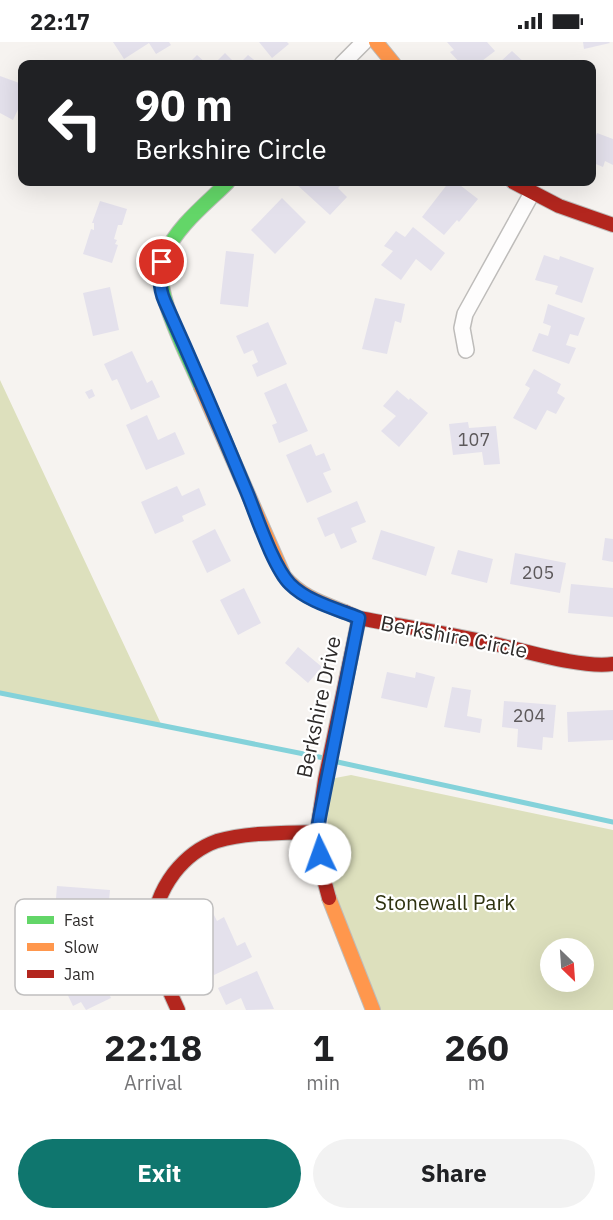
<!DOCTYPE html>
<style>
:root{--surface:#fff;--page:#f2f2f2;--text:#202124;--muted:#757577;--accent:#0f766e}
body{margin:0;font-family:"IBM Plex Sans",sans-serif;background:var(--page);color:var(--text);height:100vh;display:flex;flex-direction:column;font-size:22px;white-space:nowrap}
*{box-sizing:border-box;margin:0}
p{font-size:20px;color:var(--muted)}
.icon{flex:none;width:33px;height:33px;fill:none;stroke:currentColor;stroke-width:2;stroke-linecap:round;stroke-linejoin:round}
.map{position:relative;height:968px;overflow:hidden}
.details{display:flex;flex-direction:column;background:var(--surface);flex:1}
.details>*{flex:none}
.hud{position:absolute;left:18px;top:18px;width:578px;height:126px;border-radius:12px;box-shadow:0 6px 24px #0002;background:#202124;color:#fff;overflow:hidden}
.needle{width:39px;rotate:155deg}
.tools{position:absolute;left:540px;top:896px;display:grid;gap:12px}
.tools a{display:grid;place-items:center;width:54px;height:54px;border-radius:50%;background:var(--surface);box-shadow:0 6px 24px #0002;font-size:30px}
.pin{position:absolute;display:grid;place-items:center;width:51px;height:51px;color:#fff;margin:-26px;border:3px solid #fff;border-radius:50%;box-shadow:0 2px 6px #0007}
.me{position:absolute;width:66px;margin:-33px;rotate:357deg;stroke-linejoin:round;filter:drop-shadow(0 0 4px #0008)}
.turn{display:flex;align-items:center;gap:21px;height:126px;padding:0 18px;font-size:27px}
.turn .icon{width:78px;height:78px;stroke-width:2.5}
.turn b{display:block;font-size:42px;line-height:51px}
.eta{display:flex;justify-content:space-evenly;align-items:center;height:102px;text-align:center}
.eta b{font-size:36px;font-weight:800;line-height:42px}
.cta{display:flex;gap:12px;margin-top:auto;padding:12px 18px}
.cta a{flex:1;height:69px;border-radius:36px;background:var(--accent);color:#fff;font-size:24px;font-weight:800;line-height:69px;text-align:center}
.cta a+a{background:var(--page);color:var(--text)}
.status{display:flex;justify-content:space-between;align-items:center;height:42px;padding:0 30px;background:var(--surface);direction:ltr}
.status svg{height:16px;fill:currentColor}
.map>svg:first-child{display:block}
.green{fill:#dde0bd;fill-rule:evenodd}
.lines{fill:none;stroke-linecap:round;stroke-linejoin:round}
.stream{stroke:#84d2da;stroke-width:5}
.building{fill:#e4e1ec}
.street-casing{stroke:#bebcba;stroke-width:18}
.fast-casing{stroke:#bebcba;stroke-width:16}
.slow-casing{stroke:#bebcba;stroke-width:16}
.jam-casing{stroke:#bebcba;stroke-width:16}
.street{stroke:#fefdfd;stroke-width:15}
.fast{stroke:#63d668;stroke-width:14}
.slow{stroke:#ff974d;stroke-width:14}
.jam{stroke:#b3261e;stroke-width:14}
.route-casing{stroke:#114b97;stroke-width:15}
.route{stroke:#1a73e8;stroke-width:10}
.labels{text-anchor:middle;stroke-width:4.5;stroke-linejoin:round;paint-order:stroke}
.number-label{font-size:18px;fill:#5c585a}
.street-label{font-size:21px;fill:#2e2b2a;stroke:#fff}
.park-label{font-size:21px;fill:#2e320f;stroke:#fff}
.key{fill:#fff;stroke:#c0bfbf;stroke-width:1.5}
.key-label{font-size:16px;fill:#2e2b2a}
</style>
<div class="status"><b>22:17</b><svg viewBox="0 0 49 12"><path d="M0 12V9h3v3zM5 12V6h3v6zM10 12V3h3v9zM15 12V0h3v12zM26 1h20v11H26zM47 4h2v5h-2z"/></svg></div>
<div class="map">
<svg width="613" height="968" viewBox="0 0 613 968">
<rect width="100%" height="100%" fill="#f6f3f0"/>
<path class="green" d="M0,338l162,346 -162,-35z
M351,733l262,55v180h-240l-40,-100 -8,-130zM550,906h34v33h-34z"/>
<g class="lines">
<path class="stream" d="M0,651l324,65
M333,719l280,61"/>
</g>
<path class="building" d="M113,0h56l2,3 -15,9 -7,-11 -25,16z
M259,0h28l2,2 -17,14z
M447,0h40l8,9 -17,13h-17l-11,-12 4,-2z
M583,0h26l1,1 -26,6z
M512,9l14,13h-28z
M225,11l11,11h-22z
M197,13l10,9h-19z
M248,13l11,9h-20z
M0,34l22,8v17l-9,19 -13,-7z
M597,91l16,6v26l-8,-4 -2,6 -12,-5v-14z
M297,140h47l-6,6 9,9 -17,18 -35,-32z
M449,140h7l22,17 -19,23 -2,-2 -13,15 -22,-18z
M282,156l24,24 -31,32 -24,-24z
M100,159l27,8 -5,16h-4l-4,14 3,1 -2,4 3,1 -6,18 -29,-9 8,-25 3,1v-7h-2z
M413,185l32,26 -14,18 -15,-12 -15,21 -20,-15 12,-14 -9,-5 12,-15 9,6z
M226,209l28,3 -6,53 -28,-3z
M544,213l15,5 1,-4 34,12 -12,35 -27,-9 3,-8 -23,-6z
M110,245l9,43 -26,6 -10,-43z
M375,256l30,6 -4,19 -6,-2 -8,33 -25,-5z
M548,262l37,14 -7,18 -8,-2 -4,11 10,3 -7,16 -37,-13 7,-18 9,3 3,-10 -8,-3z
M268,280l19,42 -30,13 -5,-12 6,-3 -5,-12 -9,4 -8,-18z
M132,309l15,32 5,-3 8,17 -29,13 -14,-31 -5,2 -8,-17z
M534,327l27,15 -4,9 8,5 -9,16 -9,-4 -11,20 -23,-12 17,-30 -5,-3z
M286,341l22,48 -29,12 -7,-18 5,-2 -13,-30z
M92,347l3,7 -6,3 -4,-7z
M397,348l12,10 1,-2 18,15 -29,34 -18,-16 15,-15 -13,-10z
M147,373l11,25 17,-8 10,22 -39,16 -20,-45z
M468,380l1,6 27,-2 4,38 -16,1 -2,-13 -29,3 -4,-31z
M311,402l5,12 8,-3 7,17 -8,3 9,19 -25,11 -21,-48z
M177,444l5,10 17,-8 7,17 -24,11 2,5 -29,13 -14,-32z
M357,459l9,21 -15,6 6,14 -16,7 -7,-16 -9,4 -8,-19z
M215,487l16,32 -24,12 -15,-32z
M381,488l54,17 -9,29 -54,-17z
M605,496l8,1v23l-11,-2z
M458,508l35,9 -6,24 -36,-9z
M515,511l51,10 -6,30 -50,-9z
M571,542l42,4v29l-45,-4z
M244,546l17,35 -23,12 -18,-35z
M298,605l24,20 -14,16 -23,-20z
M387,630l28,6 1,-6 19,5 -8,31 -46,-10z
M452,645l19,3 -4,26 15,3 -2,14 -36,-6z
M504,659l52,4 -3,33 -10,-1 -1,13 -25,-3 1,-18 -16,-2z
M613,668v30l-45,2 -1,-30z
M57,844l53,4 -2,21 -9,-1 -2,26 -25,-2 1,-10 -19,-1z
M211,867l6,12 7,-4 13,29 8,-4 7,15 -38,18 -20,-45 3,-1 -5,-11z
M103,909l8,18 -11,5 11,24 -25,12 -5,-8 -8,4 -11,-23 8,-4 -4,-10z
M257,929l17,38 -28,1 -5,-12 -15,7 -8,-17z"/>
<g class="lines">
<g class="street-casing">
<path id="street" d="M342,22l22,-22
M466,308l-4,-22 3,-14 67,-121"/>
</g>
<g class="fast-casing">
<path id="fast" d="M201,345c-13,-32 -51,-99 -37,-131 13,-30 42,-52 64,-74"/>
</g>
<g class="slow-casing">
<path id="slow" d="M376,0l18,22
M201,345l83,189c16,20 38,27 61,36
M329,856l44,112"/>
</g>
<g class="jam-casing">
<path id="jam" d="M513,140l46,24 54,19
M345,570l14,6c42,8 85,15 127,24 34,7 95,27 127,22
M329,856l-6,-22 -6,-44 8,-52 34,-162
M178,968c-22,-48 -40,-89 -4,-137 11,-14 26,-26 43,-32 32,-9 67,-8 100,-9"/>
</g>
<use href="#street" class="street"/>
<use href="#fast" class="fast"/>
<use href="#slow" class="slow"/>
<use href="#jam" class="jam"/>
</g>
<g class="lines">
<g class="route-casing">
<path id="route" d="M162,220c-3,13 -3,27 3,40 28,62 55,125 81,188 10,24 27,77 44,94 18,18 47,25 69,34l-39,197 -3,17 3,22"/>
</g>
<use href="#route" class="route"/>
</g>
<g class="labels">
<g class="number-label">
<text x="474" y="404">107</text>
<text x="538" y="537">205</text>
<text x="529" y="680">204</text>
</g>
<g class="street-label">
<text transform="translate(454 595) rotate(11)" y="7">Berkshire Circle</text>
<text transform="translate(319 665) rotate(-78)" y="7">Berkshire Drive</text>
</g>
<g class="park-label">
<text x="445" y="868">Stonewall Park</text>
</g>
</g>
<rect x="15" y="857" width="198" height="96" rx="9" class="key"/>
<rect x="27" y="874" width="27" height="8" fill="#63d668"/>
<rect x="27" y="901" width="27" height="8" fill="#ff974d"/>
<rect x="27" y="928" width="27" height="8" fill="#b3261e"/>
<g class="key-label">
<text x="64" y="884">Fast</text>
<text x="64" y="911">Slow</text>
<text x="64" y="938">Jam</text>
</g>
</svg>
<div class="tools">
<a><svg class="needle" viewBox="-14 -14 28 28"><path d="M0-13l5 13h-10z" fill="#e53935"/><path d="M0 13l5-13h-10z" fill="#757577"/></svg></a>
</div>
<div class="pin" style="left:162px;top:220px;background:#d93025"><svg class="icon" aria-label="arrive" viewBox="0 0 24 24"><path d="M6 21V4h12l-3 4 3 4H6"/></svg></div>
<svg class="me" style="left:320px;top:812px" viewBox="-20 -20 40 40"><circle r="19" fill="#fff"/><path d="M0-13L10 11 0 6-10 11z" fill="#1a73e8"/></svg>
<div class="hud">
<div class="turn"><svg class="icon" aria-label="left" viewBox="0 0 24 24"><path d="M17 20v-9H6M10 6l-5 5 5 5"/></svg><div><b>90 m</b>Berkshire Circle</div></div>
</div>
</div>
<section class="details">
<div class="eta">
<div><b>22:18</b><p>Arrival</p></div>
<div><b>1</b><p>min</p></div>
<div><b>260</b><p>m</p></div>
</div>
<div class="cta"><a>Exit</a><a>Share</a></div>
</section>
